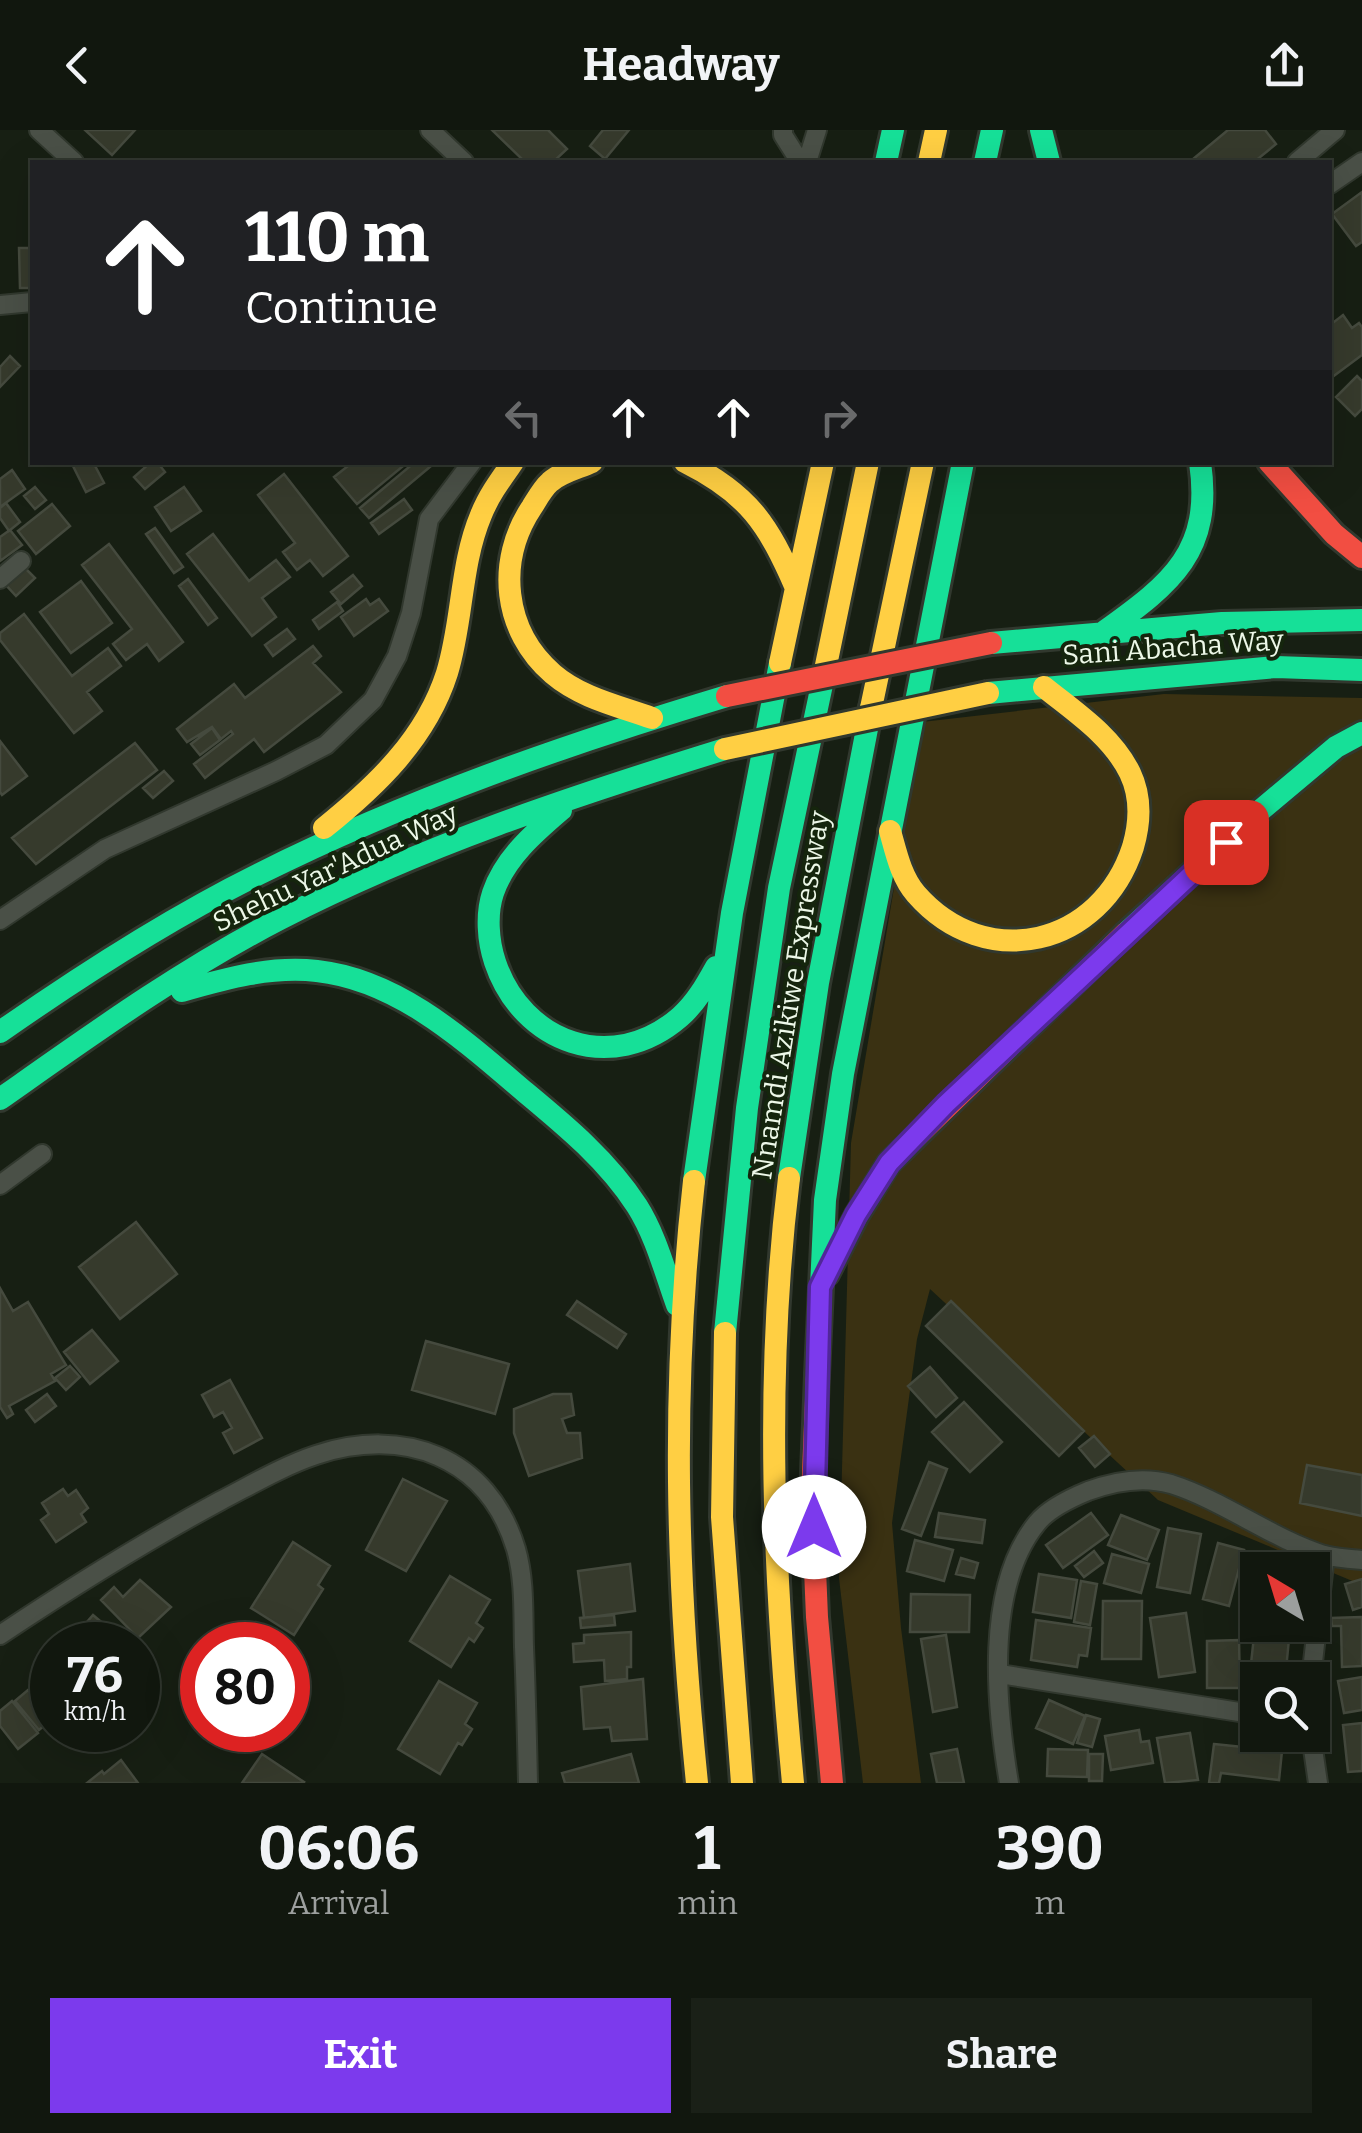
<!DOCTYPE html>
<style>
:root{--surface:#11170e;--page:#1a2017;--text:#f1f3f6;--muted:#9c9f9e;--line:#30362e;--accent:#7c3aed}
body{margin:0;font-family:Bitter,serif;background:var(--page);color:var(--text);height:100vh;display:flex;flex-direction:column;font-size:38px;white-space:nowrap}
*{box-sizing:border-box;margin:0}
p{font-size:32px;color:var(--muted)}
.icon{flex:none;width:55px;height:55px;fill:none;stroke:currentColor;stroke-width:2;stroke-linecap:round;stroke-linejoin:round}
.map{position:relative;height:1653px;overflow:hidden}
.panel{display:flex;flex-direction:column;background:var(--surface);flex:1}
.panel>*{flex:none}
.guide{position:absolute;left:30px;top:30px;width:1302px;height:305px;border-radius:0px;box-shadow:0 10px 40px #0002,0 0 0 2px var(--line);background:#202124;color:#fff;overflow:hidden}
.needle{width:65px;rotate:322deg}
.controls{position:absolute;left:1240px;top:1422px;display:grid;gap:20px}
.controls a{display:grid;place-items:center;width:90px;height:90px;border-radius:0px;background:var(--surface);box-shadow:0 10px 40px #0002,0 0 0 2px var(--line);font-size:50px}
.speed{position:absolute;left:30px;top:1492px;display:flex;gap:20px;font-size:50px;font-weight:700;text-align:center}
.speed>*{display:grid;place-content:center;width:130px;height:130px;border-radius:50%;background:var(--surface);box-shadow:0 10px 40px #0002,0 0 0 2px var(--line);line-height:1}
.speed small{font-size:25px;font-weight:400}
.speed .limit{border:15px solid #d22;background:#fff;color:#111}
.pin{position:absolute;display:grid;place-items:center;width:85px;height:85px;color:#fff;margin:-42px;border-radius:20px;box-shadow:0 5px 15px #0006}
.me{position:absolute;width:110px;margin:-55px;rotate:0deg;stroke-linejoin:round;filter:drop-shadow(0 0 8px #0008)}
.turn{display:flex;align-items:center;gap:35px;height:210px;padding:0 50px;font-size:45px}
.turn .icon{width:130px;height:130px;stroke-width:2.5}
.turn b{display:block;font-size:70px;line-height:85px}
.lanes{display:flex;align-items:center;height:95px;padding:0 50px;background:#0003;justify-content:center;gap:50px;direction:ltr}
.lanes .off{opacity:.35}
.eta{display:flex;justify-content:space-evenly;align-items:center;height:170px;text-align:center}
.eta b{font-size:60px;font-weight:700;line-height:70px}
.button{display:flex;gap:20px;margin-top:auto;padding:20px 50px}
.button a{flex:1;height:115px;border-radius:0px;background:var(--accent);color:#fff;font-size:40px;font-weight:700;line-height:115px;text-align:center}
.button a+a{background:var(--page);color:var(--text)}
header{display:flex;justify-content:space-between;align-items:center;height:130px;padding:0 50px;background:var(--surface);font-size:45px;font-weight:700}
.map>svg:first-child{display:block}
.green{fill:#3a3112}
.building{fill:#363a2c;stroke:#454a3e;stroke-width:2.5}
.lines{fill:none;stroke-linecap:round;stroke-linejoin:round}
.street-casing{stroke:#31382e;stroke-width:22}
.fast-casing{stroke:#31382e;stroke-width:28}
.slow-casing{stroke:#31382e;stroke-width:28}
.jam-casing{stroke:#31382e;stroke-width:28}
.street{stroke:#4a5047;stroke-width:18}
.fast{stroke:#16e098;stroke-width:22}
.slow{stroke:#ffcf43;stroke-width:22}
.jam{stroke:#f24e42;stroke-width:22}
.slow-bridge-casing{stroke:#31382e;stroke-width:28;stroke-linecap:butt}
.jam-bridge-casing{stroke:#31382e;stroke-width:28;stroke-linecap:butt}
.slow-bridge{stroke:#ffcf43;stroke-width:22}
.jam-bridge{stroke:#f24e42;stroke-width:22}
.route-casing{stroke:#51269a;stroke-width:25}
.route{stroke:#7c3aed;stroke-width:18}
.labels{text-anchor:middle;stroke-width:8;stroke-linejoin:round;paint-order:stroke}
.street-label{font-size:28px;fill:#edf8e8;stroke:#15250d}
</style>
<header><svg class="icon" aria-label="back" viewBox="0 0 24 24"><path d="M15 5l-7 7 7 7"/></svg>Headway<svg class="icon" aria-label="share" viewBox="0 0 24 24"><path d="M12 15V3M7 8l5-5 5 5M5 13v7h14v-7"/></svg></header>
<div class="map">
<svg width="1362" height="1653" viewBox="0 0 1362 1653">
<rect width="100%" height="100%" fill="#171f13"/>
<path class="green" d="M1164,564l198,4v887l-204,-85 -228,-211 -13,50 -25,184 9,105 20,155h-58l-24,-205 12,-435 71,-421z"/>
<path class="building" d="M85,0h50l-23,25z
M492,0h56l19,19 -14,13h-28z
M603,0h26l-24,29 -15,-13z
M1228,0h37l11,14 -22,18h-59l-3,-2z
M1362,62v50l-6,4 -24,-32z
M19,118h13v40h-12z
M1343,185l9,13 7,-5 3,4v28l-31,23 -1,-53z
M10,226l10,10 -20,21v-20z
M1357,246l5,5v28l-7,7 -19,-19z
M71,332h22l11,21 -18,9z
M151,332h6l8,10 -20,17 -11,-12z
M353,332h55l-51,42 -23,-27z
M415,332h13l3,4 -62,52 -9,-10z
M12,340l13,19 -25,18v-28z
M284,344l64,82 -25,20 -13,-16 -13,10 -14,-18 12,-9 -37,-48z
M35,357l11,13 -11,9 -11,-13z
M184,357l17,24 -30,20 -16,-24z
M404,369l8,11 -33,24 -8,-11z
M6,373l14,19 -11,9 -9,-13v-10z
M52,374l18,22 -34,28 -18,-23z
M155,398l28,39 -9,6 -28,-39z
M10,400l12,15 -22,16v-24z
M213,404l36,47 27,-21 14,17 -28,21 14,19 -24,19 -65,-82z
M109,414l74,98 -24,19 -12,-17 -21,16 -13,-16 19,-15 -50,-64z
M23,436l12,12 -19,18 -11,-12z
M353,445l9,11 -21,18 -10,-12z
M188,449l29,39 -9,7 -29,-39z
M81,451l31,42 -41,30 -31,-41z
M366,469l4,6 9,-6 9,12 -34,25 -13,-19z
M337,472l6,9 -24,18 -6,-9z
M24,484l48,62 36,-28 13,18 -34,26 15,19 -28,22 -74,-93v-7z
M287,499l8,10 -22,17 -8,-11z
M313,516l8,10 -8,7 28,29 -77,60 -10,-13 -49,39 -11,-14 39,-30 -2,-3 -10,8 -9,-12 -25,15 -10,-13 57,-45 11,14z
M212,598l8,12 -20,15 -9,-11z
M0,611l27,35 -25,19 -2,-3z
M135,613l22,27 -121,94 -24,-26z
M164,641l9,10 -20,17 -10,-10z
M136,1092l41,52 -57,45 -41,-52z
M0,1158l13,23 15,-9 38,63 -15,9 4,7 -46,25 4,8 -6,4 -7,-11z
M577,1171l49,33 -9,14 -50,-33z
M951,1171l133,130 -25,25 -133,-130z
M92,1200l26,31 -28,23 -26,-32z
M426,1211l83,23 -14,50 -83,-24z
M70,1236l10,11 -14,13 -11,-12z
M930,1237l27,31 -21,19 -28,-31z
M230,1250l32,58 -28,15 -11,-20 9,-5 -9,-16 -9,5 -12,-22z
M47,1264l9,12 -21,16 -9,-12z
M553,1264h18l3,21 -12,4 5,14h13l2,25 -53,18 -15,-43v-24z
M964,1272l38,40 -32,30 -38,-40z
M1094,1306l16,18 -15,13 -16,-19z
M929,1332l18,7 -26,67 -19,-7z
M1307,1335l55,10v41l-62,-13z
M403,1349l44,22 -41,70 -40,-21z
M63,1359l5,7 8,-6 12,18 -7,6 5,8 -30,20 -15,-22 8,-6 -7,-11z
M939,1383l46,7 -3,23 -47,-6z
M1091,1383l17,22 -45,33 -17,-23z
M1121,1385l38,15 -12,30 -39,-15z
M1168,1398l33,6 -11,59 -33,-6z
M915,1410l38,10 -9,31 -37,-10z
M293,1412l37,24 -12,19 5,4 -29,46 -43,-27z
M1218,1413l26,7 -15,56 -26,-7z
M1094,1421l9,12 -19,14 -9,-11z
M1112,1424l37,10 -8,29 -37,-10z
M961,1428l17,5 -4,15 -18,-4z
M630,1434l5,47 -51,7 -6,-47z
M1039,1444l38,6 -6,38 -38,-6z
M450,1446l40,24 -14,23 7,5 -9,14 -5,-4 -18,29 -41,-26z
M1362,1449v28l-9,3 -8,-26z
M140,1450l31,27 -33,31 -37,-38 13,-13 9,10z
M1081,1451l16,3 -7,41 -16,-3z
M911,1464l59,1 -1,37h-59z
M1103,1471h39l-1,58h-39z
M1186,1483l9,59 -36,5 -9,-59z
M93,1485l20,17 -10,13h-20l-9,-8z
M614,1485l1,10 -34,3 -1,-10z
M1362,1487v49l-20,1 -1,-41h-9l-1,-8z
M1036,1490l55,8 -4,28 -8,-1 -2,12 -46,-7z
M631,1502v35h-4v12l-22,2 -1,-21 -30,2 -1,-18 11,-1v-8z
M946,1505l11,72 -24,5 -12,-73z
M1254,1506l35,3 -4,41 -36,2z
M1239,1510l1,48h-33v-47z
M288,1525l19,12 -13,20 5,4 -11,19z
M1362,1547v33l-18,3 -6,-32z
M643,1549l4,60 -35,2 -2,-14 -26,2 -3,-42z
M45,1551l7,9v26l-20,-25z
M439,1551l38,22 -12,21 7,5 -10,16 -4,-2 -18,31 -42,-25z
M28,1560l24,29 -13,11 -24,-29z
M1049,1570l36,16 -12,28 -37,-16z
M12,1571l26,32 -20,16 -18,-23v-15z
M1086,1585l14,4 -8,28 -15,-4z
M1362,1593v48l-14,1 -5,-47z
M1139,1600l2,12 8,-1 4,22 -42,7 -6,-34z
M1190,1603l8,47 -33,3 -8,-45z
M1214,1614l68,7 -3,29 -58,-7 -2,10h-10z
M957,1619l7,34h-27l-6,-29z
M1048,1619l40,1 -1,27 -40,-1z
M262,1624l42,28 -1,1h-61z
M631,1624l8,29h-74l-3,-10z
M1089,1624h14l-1,27h-13z
M121,1630l17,23h-51l15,-12 2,3z"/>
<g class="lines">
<g class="street-casing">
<path id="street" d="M39,0l35,32
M430,0l34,32
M783,0v5l17,27
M807,32l10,-32
M1297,32l38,-32
M1330,54l32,-22
M0,175l32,-3
M0,449l21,-18
M0,790l105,-71 171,-78 50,-26 47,-45 24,-44 14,-43 18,-94 43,-57
M0,1055l42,-31
M0,1505c72,-48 144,-93 220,-134 31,-16 63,-35 96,-46 87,-29 172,1 200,94 9,31 7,66 8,98 2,45 3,91 4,136
M1000,1544l258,41
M1311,1550l14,-125
M1311,1605l7,48
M1009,1653c-13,-77 -25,-195 28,-260 12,-15 34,-25 51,-32 27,-10 55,-15 83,-7 53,17 100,54 153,71 12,3 26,4 38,5"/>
</g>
<g class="fast-casing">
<path id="fast" d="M1041,0l8,32
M886,32l7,-32
M985,32l7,-32
M1105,501c67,-48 108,-80 95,-169
M991,513l231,-20 140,-3
M988,563l288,-26 86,3
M561,680c-27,23 -56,48 -68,83 -7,21 -5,48 2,69 27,81 117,114 185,55 16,-14 26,-32 36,-50
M1126,803l129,-118 81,-68 26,-14
M182,861c45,-13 88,-25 135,-20 82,9 148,70 208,121 41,34 83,69 112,114 19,30 28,66 40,99
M0,902c83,-58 168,-113 259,-158 150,-75 308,-130 468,-178
M0,969c91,-64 181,-129 280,-180 142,-73 293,-123 445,-170
M789,1048l29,-195 53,-275
M694,1051l38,-268 48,-250
M725,1203l22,-225 32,-220 45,-213
M817,1245l8,-175 18,-126 120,-612"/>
</g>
<g class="slow-casing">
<path id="slow" d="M929,32l7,-32
M592,332c-13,6 -31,10 -42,20 -7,6 -13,17 -18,25 -36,54 -29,124 21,167 28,24 66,32 99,44
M685,332c64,32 83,62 111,126
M780,533l43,-201
M824,545l44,-213
M871,578l52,-246
M324,698c52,-42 102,-89 123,-155 16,-52 13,-108 34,-158 8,-20 20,-36 32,-53
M890,701c6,21 11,46 26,63 70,80 185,52 217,-47 7,-24 8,-51 -3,-74 -18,-37 -55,-61 -86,-86
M789,1048c-25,201 -15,404 4,605
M694,1051c-23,206 -18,396 3,602
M725,1203l-3,184 20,266"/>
</g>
<g class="jam-casing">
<path id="jam" d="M1269,332l65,72 28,23
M827,1144l30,-59 32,-52 237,-230
M817,1245l-5,122 5,120 15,166"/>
</g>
<use href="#street" class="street"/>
<use href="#fast" class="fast"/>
<use href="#slow" class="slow"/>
<use href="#jam" class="jam"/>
<g class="slow-bridge-casing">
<path id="slow-bridge" d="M725,619l263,-56"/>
</g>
<g class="jam-bridge-casing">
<path id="jam-bridge" d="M727,566l264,-53"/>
</g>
<use href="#slow-bridge" class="slow-bridge"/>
<use href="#jam-bridge" class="jam-bridge"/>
</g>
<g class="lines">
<g class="route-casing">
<path id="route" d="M814,1397l6,-240 36,-72 33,-52 57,-59 280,-262"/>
</g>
<use href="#route" class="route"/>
</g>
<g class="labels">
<g class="street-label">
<text transform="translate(1173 517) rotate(-4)" y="10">Sani Abacha Way</text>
<text transform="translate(335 737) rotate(-25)" y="10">Shehu Yar'Adua Way</text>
<text transform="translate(790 865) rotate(-81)" y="10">Nnamdi Azikiwe Expressway</text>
</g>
</g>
</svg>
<div class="controls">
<a><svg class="needle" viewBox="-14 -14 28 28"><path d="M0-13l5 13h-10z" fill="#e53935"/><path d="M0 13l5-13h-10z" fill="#9c9f9e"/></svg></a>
<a><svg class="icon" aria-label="search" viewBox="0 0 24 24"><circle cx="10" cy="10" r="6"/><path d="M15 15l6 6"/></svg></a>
</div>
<div class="speed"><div>76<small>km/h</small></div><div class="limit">80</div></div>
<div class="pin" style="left:1226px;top:712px;background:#d93025"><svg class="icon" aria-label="arrive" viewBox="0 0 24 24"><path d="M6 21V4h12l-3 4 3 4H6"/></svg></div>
<svg class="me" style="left:814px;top:1397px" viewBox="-20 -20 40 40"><circle r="19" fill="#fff"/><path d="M0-13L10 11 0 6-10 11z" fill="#7c3aed"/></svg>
<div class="guide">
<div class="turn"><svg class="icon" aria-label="ahead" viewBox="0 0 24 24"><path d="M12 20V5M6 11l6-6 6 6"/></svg><div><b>110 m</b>Continue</div></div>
<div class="lanes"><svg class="icon off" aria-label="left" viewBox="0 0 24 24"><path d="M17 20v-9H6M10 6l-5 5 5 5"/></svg><svg class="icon" aria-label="ahead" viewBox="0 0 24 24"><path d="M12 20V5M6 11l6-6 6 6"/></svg><svg class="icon" aria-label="ahead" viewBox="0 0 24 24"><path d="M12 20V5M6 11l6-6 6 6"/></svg><svg class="icon off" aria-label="right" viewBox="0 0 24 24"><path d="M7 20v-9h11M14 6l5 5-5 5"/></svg></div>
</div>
</div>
<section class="panel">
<div class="eta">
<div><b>06:06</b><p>Arrival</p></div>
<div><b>1</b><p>min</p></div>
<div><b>390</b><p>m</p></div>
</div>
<div class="button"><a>Exit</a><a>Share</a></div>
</section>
